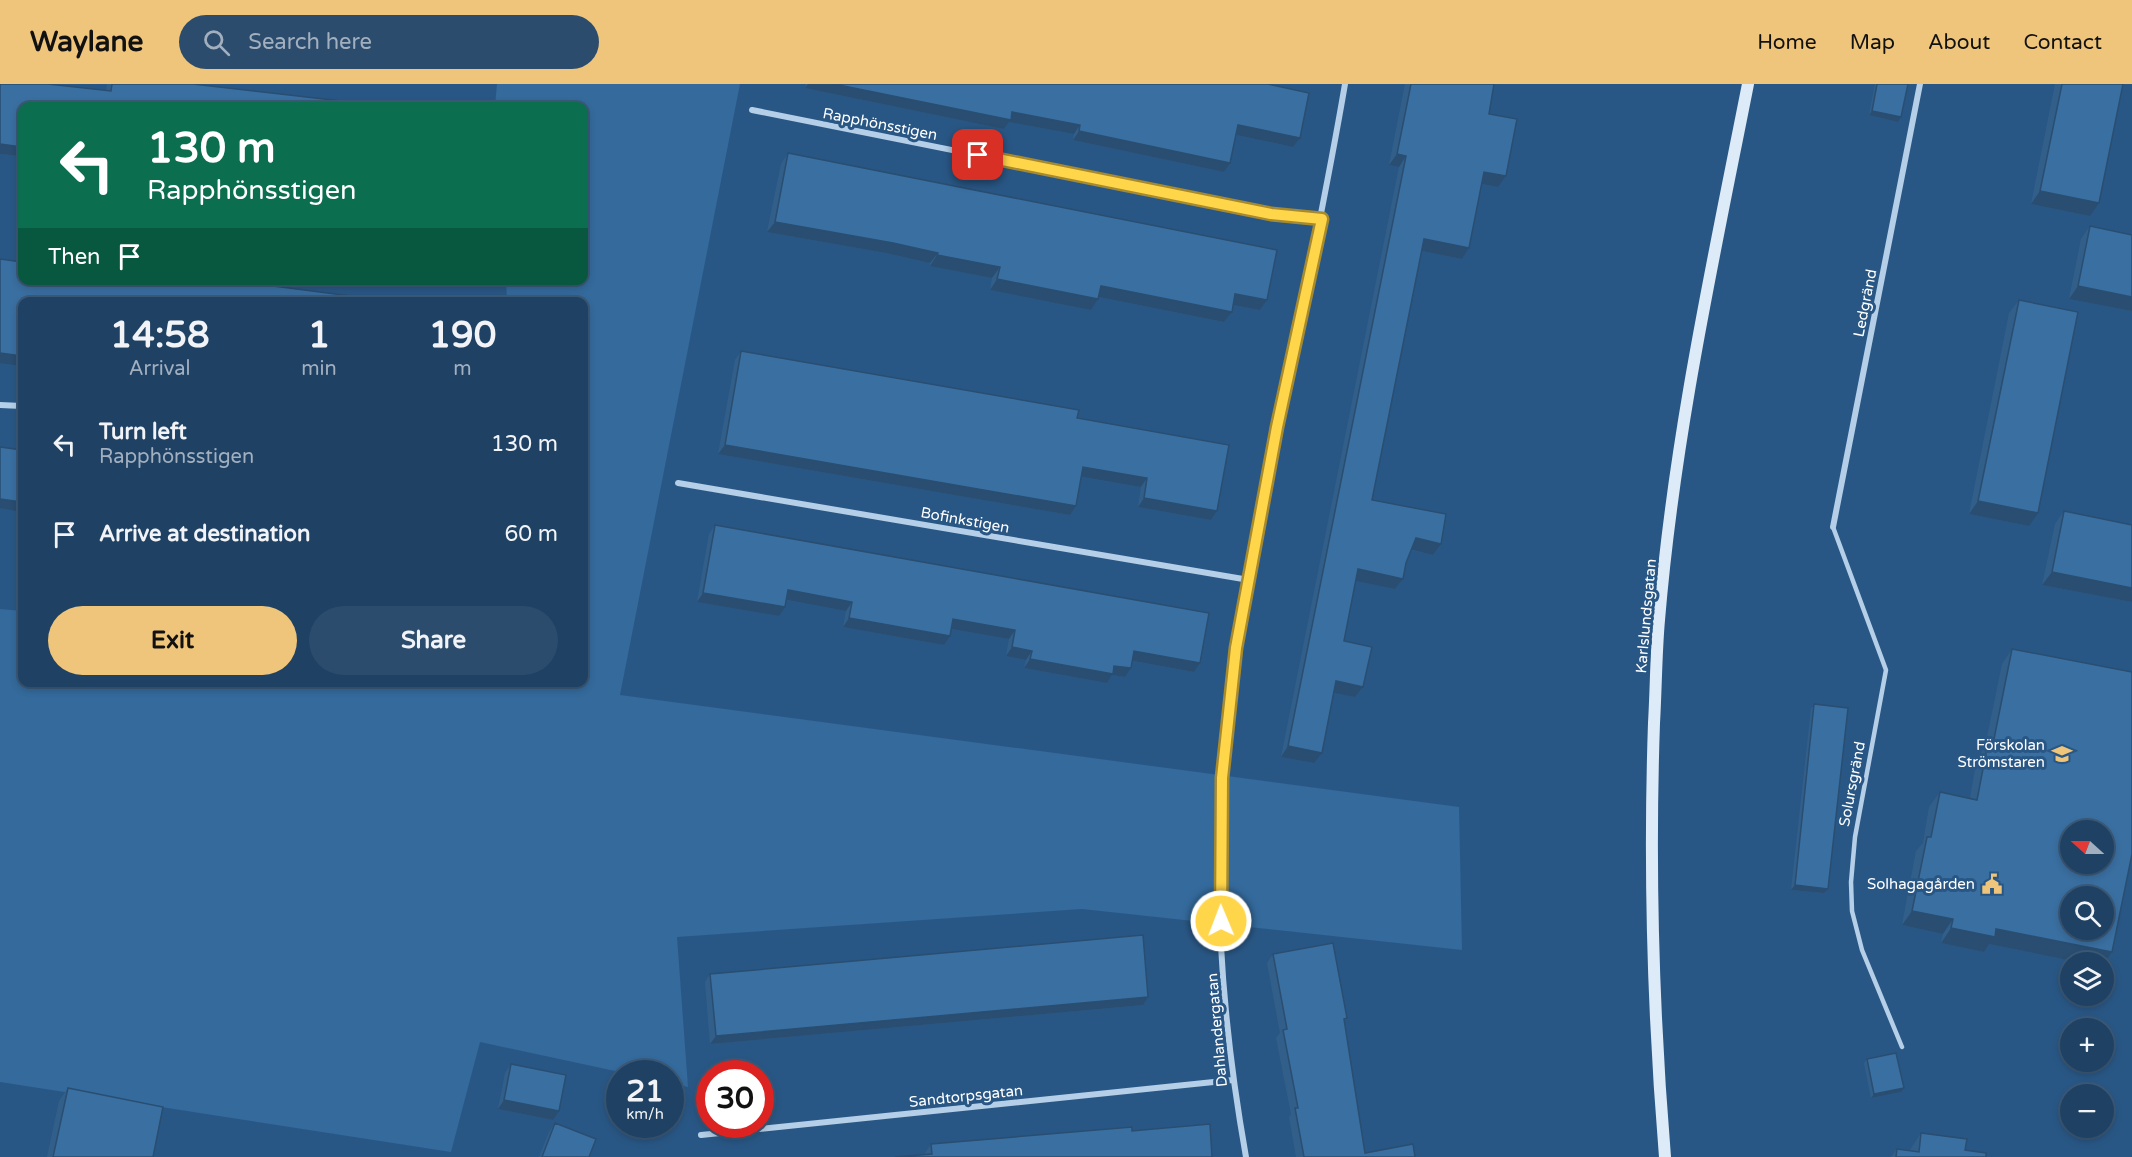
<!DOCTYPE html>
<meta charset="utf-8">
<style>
:root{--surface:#1f4164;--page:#2c4c6d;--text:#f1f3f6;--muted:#a1afbf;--line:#3c5a78;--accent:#eec57b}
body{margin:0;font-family:"Varela Round",sans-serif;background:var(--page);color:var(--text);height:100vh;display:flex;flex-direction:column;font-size:22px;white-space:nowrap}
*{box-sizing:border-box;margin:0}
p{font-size:20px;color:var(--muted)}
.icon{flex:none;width:33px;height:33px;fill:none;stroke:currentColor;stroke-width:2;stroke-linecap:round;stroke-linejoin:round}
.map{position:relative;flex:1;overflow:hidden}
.panel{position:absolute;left:18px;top:213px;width:570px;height:390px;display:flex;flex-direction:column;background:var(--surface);border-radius:12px;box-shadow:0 3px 9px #0003,0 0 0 2px var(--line)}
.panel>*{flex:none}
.top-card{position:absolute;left:18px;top:18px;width:570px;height:183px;border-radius:12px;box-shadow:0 3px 9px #0003,0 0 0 2px var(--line);background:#0b6e4f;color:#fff;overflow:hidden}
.needle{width:39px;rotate:291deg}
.buttons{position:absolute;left:2060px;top:736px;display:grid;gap:12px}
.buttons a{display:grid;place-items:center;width:54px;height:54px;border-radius:50%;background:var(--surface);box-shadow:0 3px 9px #0003,0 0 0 2px var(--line);font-size:30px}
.speed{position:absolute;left:606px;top:976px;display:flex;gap:12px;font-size:30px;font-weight:700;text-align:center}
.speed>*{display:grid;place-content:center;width:78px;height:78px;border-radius:50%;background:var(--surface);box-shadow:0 3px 9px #0003,0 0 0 2px var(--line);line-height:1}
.speed small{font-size:15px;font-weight:400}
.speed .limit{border:9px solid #d22;background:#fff;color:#111}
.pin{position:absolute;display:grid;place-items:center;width:51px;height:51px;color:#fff;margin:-26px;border-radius:12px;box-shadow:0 3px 9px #0006}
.me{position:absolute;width:66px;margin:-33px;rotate:359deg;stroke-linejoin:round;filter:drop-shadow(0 0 4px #0008)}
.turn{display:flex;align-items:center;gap:21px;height:126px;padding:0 30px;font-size:27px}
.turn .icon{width:78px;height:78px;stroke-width:2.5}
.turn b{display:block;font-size:42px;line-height:51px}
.then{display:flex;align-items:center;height:57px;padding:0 30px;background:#0003;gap:12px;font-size:22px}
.eta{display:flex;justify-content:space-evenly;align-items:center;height:102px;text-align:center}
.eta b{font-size:36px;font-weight:700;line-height:42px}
.cta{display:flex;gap:12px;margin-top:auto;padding:12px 30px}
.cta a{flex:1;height:69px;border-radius:36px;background:var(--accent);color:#111;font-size:24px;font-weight:700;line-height:69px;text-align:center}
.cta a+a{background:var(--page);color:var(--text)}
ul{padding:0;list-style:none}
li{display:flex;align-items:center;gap:18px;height:90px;padding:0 30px}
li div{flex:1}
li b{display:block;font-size:22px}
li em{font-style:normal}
header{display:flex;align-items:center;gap:36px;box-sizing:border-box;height:84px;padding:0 30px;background:var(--accent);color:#111}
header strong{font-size:28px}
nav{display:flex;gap:33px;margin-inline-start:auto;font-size:21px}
.search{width:420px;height:54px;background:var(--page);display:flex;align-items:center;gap:15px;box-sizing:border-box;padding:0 21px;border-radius:33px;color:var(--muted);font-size:22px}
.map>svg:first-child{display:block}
.green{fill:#346a9c}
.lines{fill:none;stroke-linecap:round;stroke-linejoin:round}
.lane{stroke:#b4cfe7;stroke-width:4.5}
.street{stroke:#b4cfe7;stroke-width:6}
.secondary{stroke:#ddeaf7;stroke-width:12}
.wall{fill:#325f8a}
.shaded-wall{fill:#294e71}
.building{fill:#3a6fa1;stroke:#294e71;stroke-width:1.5;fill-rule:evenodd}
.route-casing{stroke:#a68a30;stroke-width:15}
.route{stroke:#ffd54a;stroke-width:10}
.labels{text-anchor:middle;stroke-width:6;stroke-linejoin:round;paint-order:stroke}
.street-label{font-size:15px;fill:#fff;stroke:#295785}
.poi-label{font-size:15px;fill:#fff;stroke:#295785;text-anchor:end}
</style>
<header>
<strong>Waylane</strong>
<div class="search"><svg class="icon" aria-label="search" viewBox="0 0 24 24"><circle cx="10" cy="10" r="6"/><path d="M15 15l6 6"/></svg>Search here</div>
<nav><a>Home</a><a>Map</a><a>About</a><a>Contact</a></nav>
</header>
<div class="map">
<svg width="2132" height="1073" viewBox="0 0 2132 1073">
<rect width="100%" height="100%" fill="#295785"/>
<path class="green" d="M497,0h243l-120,611 839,112 3,143 -380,-41 -405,28 11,150 -17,-4 -1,-9h-41l-149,-32 -29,110 -451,-70v-473l22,2v71h562v-380l-77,-1 -1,-20 78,-1v-174h-89z"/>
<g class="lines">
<path class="lane" d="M1833,443l53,143 -31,167 -4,45 1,29 10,39 40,97"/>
<path class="street" d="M752,26l519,104 51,5
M0,321l22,1
M678,399l571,97
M1833,443l87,-443
M701,1051l532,-55
M1246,1073c-22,-124 -33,-254 -24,-380 6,-86 22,-170 37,-254 28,-147 61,-292 86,-439"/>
<path class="secondary" d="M1665,1073c-12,-145 -16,-289 -11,-434 2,-34 2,-69 5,-103 15,-181 54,-359 89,-536"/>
</g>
<path class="wall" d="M0,0l106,7 1,-7h86l-171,22v50l-22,-2z
M806,0h462l32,54 -7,9 -57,-12 -12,37 -151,-32 1,-6 -65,-12 -5,7 -199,-41z
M1405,0h89l-5,30 17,62 -8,11 -16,-3 -13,64 -7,11 -40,-8 -50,249 69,44 -8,11 -22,-5 -5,13 -3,16 -8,10 -39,-8 -12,60 19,46 -8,10 -22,-4 -19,70 -33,-6 118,-590 -10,-2z
M1875,0h33l-10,38 -29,-7z
M2055,0h68l-33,132 -59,-12z
M788,69l479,147 -7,10 -27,-5 -1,7 -8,10 -125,-25 -8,13 -101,-20 2,-12 -62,-12v-3l-44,-10 -119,-21 14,-68z
M2090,142l42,9v76l-63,-12 12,-60z
M2019,216l10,226 -60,-12 40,-201z
M741,267l336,67 140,93 -6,9 -73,-13 3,-20 -60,-10 -5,29 -6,9 -352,-61 17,-94z
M2064,427l68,14v77l-90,-17 13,-61z
M715,441l485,138 -6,9 -62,-11 -1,7 -6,9 -13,-2 -5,8 -83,-15 2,-8 -20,-4 3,-17 -58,-10 -7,16 -101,-18 3,-16 -60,-11 -7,16 -82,-14 12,-68z
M2012,565l100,303 -9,13v-2h-20l-94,-19 -5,8 -43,-9 2,-9 -41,-9 14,-74 7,-8 6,-36 11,-15 30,6 7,-40 8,-11 17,-83z
M1814,621l10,188 -33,-3 20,-181z
M1273,870l72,69 20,130 50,4h-119l-7,-40 2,-3 -15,-76 4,-5 -13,-70z
M710,890l433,31 -433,39 -5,-62z
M1867,975l37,29 -3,4 -30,6 -7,-35z
M511,980l42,56 -55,-11 7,-36z
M68,1004l85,69h-106l12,-56z
M555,1039l34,34h-50l10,-25z
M1132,1043l-206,27 -1,-1 6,-9z
M1921,1049l44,17 21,7h-95l6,-8 13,1z"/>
<path class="shaded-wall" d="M808,0h26l178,28 68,13 -6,9 -65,-12 -5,7 -199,-41z
M1872,27l29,6 -3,5 -29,-7z
M1238,41l62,13 -7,9 -61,-13z
M1079,47l151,32 -6,9 -151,-32z
M0,60l22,3v9l-22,-2z
M1397,70l9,2 -7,11 -10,-2z
M1484,88l22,4 -8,11 -21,-4z
M2040,107l59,12 -9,13 -59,-12z
M775,138l118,21 45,10 -8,10 -44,-10 -119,-21z
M1424,155l45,9 -7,11 -45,-9z
M937,171l63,12 -8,11 -62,-12z
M997,195l101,20 -7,11 -101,-20z
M1101,202l131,26 -8,10 -130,-26z
M2078,202l54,11v14l-63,-12z
M1235,210l32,6 -7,10 -32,-6z
M0,269l22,3v10l-22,-3z
M725,361l351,61 -6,9 -352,-61z
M1083,383l64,11 -6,9 -64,-11z
M1144,414l73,13 -6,9 -73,-13z
M0,415l22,3v10l-22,-4z
M1978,417l60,12 -9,13 -60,-12z
M1416,454l25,6 -8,11 -24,-6z
M1358,485l45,10 -8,10 -44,-9z
M2052,488l80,16v14l-90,-17z
M788,506l64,12 -6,9 -64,-12z
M703,509l82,14 -6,9 -82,-14z
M849,534l101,18 -6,9 -101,-18z
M953,535l62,11 -6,9 -63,-11z
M1012,563l20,4 -6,9 -20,-4z
M1134,567l66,12 -6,9 -66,-12z
M1030,575l84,7 17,2 -6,9 -13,-2 -5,8 -83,-15z
M1336,597l27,6 -8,10 -27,-5z
M1288,662l34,7 -8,10 -33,-6z
M1795,801l33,4 -4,4 -33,-3z
M1912,827l41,8 -10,15 -41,-9z
M1951,844l45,1 116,23 -9,13v-2h-20l-94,-19 -5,8 -43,-9z
M1148,913l-5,8 -433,39 6,-8z
M1904,1004l-3,4 -30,6 3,-4z
M504,1016l55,11 -6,9 -55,-11z"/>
<path class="building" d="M0,0h48l63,7 1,-7h81l192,22h-363v41l-22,-3z
M834,0h434l41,9 -9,45 -62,-13 -8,38 -151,-32 1,-6 -68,-13 -1,8z
M1411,0h83l-5,30 28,5 -11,57 -22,-4 -15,76 -45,-9 -52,261 74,14 -5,30 -25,-6 -10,25 -3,16 -45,-10 -14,72 28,6 -9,40 -27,-6 -14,72 -34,-7 118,-590 -9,-2z
M1877,0h31l-7,33 -29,-6z
M2062,0h61l-24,119 -59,-12z
M788,69l489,97 -10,50 -32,-6 -3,18 -131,-26 -3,13 -101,-20 3,-12 -63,-12 1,-2 -45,-10 -118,-21z
M2090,142l42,9v62l-54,-11z
M0,175l22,3v18h206l169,22h-375v54l-22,-3z
M2019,216l59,12 -40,201 -60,-12z
M741,267l338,59 -2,8 152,27 -12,66 -73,-13 3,-20 -64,-11 -7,39 -351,-61z
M0,363l22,3v52l-22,-3z
M2064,427l68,14v63l-80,-16z
M715,441l494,88 -9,50 -66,-12 -3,17 -17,-2 -1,8 -83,-15 2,-8 -20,-4 3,-17 -62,-11 -3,17 -101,-18 3,-16 -64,-12 -3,17 -82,-14z
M2012,565l120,23v182l-20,98 -116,-23 -1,8 -44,-9 2,-9 -41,-8 15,-74h4l9,-45 37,8 11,-57 5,1zM2070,747h33v33h-33zM2070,813h33v33h-33z
M1814,620l34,4 -20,181 -33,-4z
M1143,851l5,62 -432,39 -6,-62z
M1333,859l14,75 -3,1 21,134 48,-9 2,13h-111l-9,-49h3l-15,-78 4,-1 -14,-75z
M1896,969l8,35 -30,6 -7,-35z
M511,980l55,11 -7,36 -55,-11z
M68,1004l95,19 -10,50h-100z
M555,1039l41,16 -7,18h-47z
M1210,1040l2,33h-317l37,-3 -1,-10 201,-17v4z
M1921,1049l46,6 -2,11 21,3v4h-90l1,-8 22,3z"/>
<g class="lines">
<g class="route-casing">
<path id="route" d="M978,71l293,59 51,5 -45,208 -41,221 -14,130 -1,143"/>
</g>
<use href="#route" class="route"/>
</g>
<defs>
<g id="school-bare" transform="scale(1.62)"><path d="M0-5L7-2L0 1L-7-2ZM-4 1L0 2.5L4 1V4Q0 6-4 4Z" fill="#eec57b" stroke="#295785" stroke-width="2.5" paint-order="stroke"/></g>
<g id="civic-bare" transform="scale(1.62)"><path d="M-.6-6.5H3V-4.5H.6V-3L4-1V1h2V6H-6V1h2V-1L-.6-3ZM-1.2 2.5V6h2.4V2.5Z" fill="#eec57b" stroke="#295785" stroke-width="2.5" paint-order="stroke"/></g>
</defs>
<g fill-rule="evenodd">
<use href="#school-bare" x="2062" y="670"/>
<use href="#civic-bare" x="1992" y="800"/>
</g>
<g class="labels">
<g class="street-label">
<text transform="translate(880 40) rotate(11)" y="5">Rapphönsstigen</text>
<text transform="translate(1865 219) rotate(-79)" y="5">Ledgränd</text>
<text transform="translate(965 436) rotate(10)" y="5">Bofinkstigen</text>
<text transform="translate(1646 532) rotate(-85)" y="5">Karlslundsgatan</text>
<text transform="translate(1852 700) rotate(-79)" y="5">Solursgränd</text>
<text transform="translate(1217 946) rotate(-95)" y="5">Dahlandergatan</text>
<text transform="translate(966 1012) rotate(-6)" y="5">Sandtorpsgatan</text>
</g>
<g class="poi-label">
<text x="2045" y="666">Förskolan<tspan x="2045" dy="17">Strömstaren</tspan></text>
<text x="1975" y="805">Solhagagården</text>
</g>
</g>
</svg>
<div class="buttons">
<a><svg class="needle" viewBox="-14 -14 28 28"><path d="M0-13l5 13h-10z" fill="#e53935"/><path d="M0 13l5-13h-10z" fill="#a1afbf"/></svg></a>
<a><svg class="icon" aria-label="search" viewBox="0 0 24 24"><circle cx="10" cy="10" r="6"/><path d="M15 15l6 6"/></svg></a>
<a><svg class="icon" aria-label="layers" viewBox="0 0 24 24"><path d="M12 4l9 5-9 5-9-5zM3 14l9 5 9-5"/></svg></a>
<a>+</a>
<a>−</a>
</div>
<div class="speed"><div>21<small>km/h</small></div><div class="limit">30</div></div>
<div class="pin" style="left:978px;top:71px;background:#d93025"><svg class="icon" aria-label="arrive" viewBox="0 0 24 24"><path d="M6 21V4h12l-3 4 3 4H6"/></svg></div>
<svg class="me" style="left:1221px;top:837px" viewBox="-20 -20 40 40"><circle r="17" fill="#ffd54a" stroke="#fff" stroke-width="3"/><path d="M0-11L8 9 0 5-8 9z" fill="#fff"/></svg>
<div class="top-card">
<div class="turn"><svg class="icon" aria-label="left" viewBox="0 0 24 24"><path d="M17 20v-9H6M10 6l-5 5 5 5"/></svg><div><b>130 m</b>Rapphönsstigen</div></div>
<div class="then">Then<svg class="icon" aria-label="arrive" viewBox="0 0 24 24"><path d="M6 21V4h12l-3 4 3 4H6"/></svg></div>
</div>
<section class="panel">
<div class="eta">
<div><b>14:58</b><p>Arrival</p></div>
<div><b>1</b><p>min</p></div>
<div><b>190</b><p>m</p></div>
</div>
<ul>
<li><svg class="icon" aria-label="left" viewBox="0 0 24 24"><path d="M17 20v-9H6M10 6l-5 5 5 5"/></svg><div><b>Turn left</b><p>Rapphönsstigen</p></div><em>130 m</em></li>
<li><svg class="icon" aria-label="arrive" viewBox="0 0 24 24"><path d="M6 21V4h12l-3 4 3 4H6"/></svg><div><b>Arrive at destination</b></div><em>60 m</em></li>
</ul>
<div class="cta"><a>Exit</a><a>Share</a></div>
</section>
</div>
